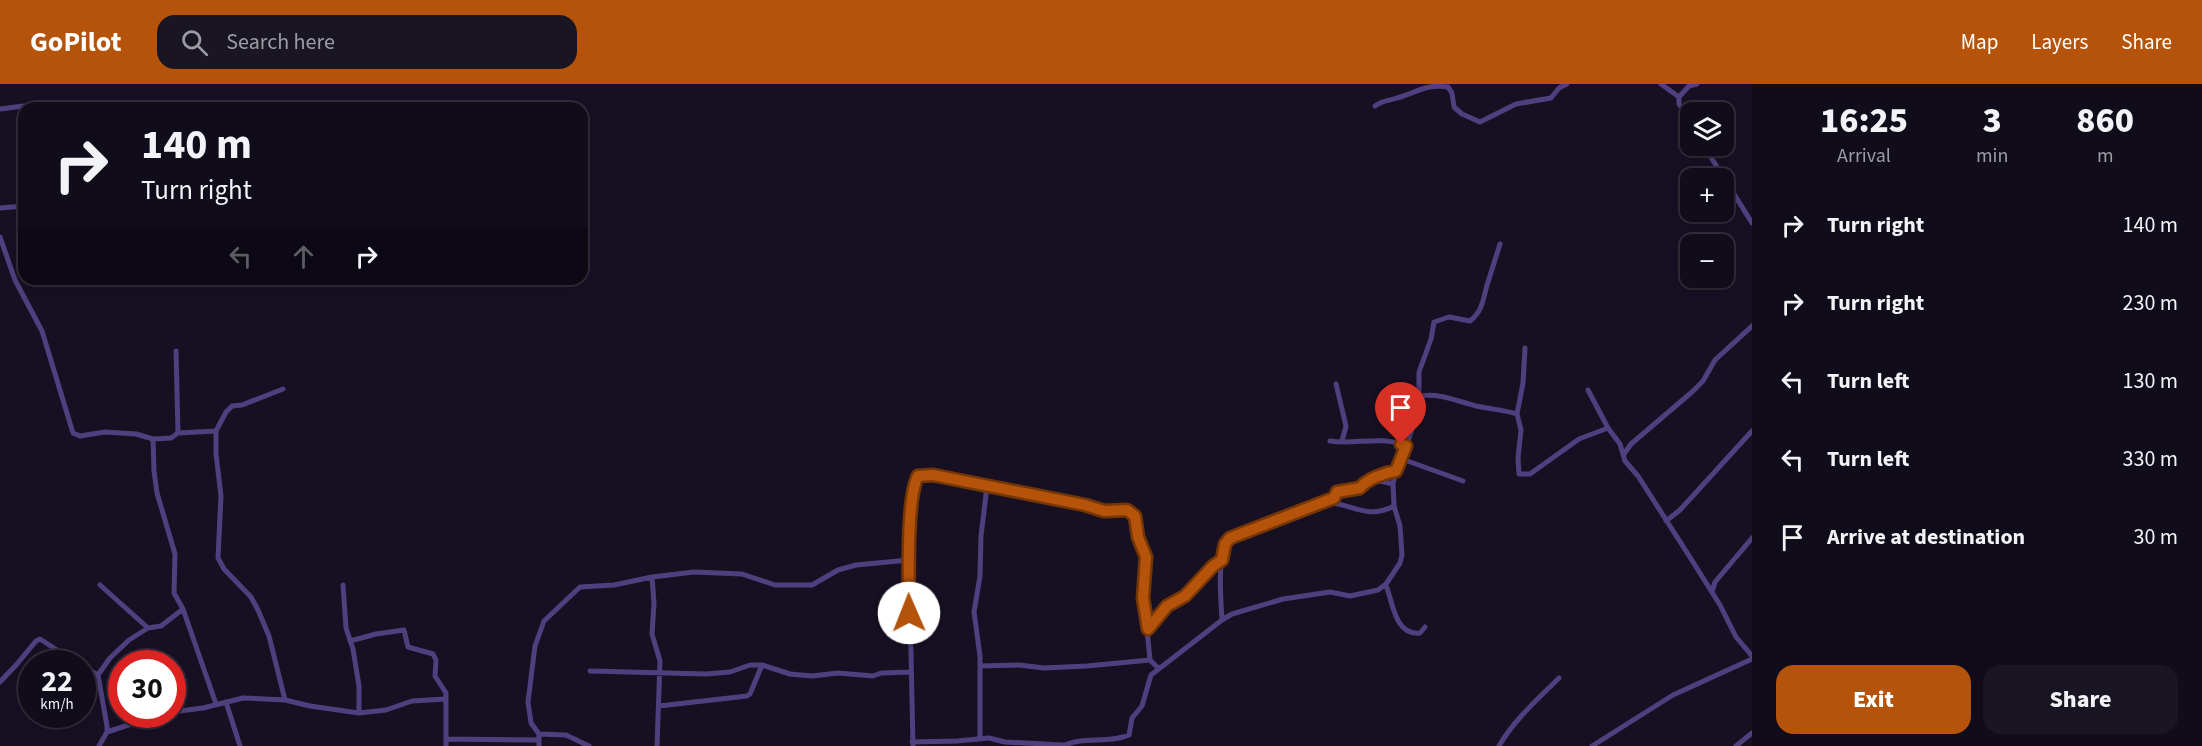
<!DOCTYPE html>
<meta charset="utf-8">
<style>
:root{--surface:#110c1a;--page:#1a1523;--text:#f1f3f6;--muted:#9c9ba2;--line:#302c39;--accent:#b45309}
body{margin:0;font-family:"Source Sans 3",sans-serif;background:var(--page);color:var(--text);height:100vh;display:flex;flex-direction:column;font-size:22px;white-space:nowrap}
*{box-sizing:border-box;margin:0}
p{font-size:20px;color:var(--muted)}
.icon{flex:none;width:33px;height:33px;fill:none;stroke:currentColor;stroke-width:2;stroke-linecap:round;stroke-linejoin:round}
.map{position:relative;flex:1;overflow:hidden}
.drawer{display:flex;flex-direction:column;background:var(--surface);width:450px}
.drawer>*{flex:none}
.top-card{position:absolute;left:18px;top:18px;width:570px;height:183px;border-radius:18px;box-shadow:0 3px 9px #0003,0 0 0 2px var(--line);background:#110c1a;color:var(--text);overflow:hidden}
.controls{position:absolute;left:1680px;top:18px;display:grid;gap:12px}
.controls a{display:grid;place-items:center;width:54px;height:54px;border-radius:12px;background:var(--surface);box-shadow:0 3px 9px #0003,0 0 0 2px var(--line);font-size:30px}
.speed{position:absolute;left:18px;top:566px;display:flex;gap:12px;font-size:30px;font-weight:700;text-align:center}
.speed>*{display:grid;place-content:center;width:78px;height:78px;border-radius:50%;background:var(--surface);box-shadow:0 3px 9px #0003,0 0 0 2px var(--line);line-height:1}
.speed small{font-size:15px;font-weight:400}
.speed .limit{border:9px solid #d22;background:#fff;color:#111}
.pin{position:absolute;display:grid;place-items:center;width:51px;height:51px;color:#fff;margin:-62px -26px;border-radius:50% 50% 50% 0;rotate:-45deg;box-shadow:0 0 6px #0007}
.pin .icon{rotate:45deg}
.me{position:absolute;width:66px;margin:-33px;rotate:359deg;stroke-linejoin:round;filter:drop-shadow(0 0 4px #0008)}
.turn{display:flex;align-items:center;gap:21px;height:126px;padding:0 24px;font-size:27px}
.turn .icon{width:78px;height:78px;stroke-width:2.5}
.turn b{display:block;font-size:42px;line-height:51px}
.lanes{display:flex;align-items:center;height:57px;padding:0 24px;background:#0003;justify-content:center;gap:30px;direction:ltr}
.lanes .off{opacity:.35}
.eta{display:flex;justify-content:space-evenly;align-items:center;height:102px;text-align:center}
.eta b{font-size:36px;font-weight:800;line-height:42px}
.primary-button{display:flex;gap:12px;margin-top:auto;padding:12px 24px}
.primary-button a{flex:1;height:69px;border-radius:18px;background:var(--accent);color:#fff;font-size:24px;font-weight:800;line-height:69px;text-align:center}
.primary-button a+a{background:var(--page);color:var(--text)}
ul{padding:0;list-style:none}
li{display:flex;align-items:center;gap:18px;height:78px;padding:0 24px}
li div{flex:1}
li b{display:block;font-size:22px}
li em{font-style:normal}
header{display:flex;align-items:center;gap:36px;box-sizing:border-box;height:84px;padding:0 30px;background:var(--accent);color:#fff}
header strong{font-size:28px}
nav{display:flex;gap:33px;margin-inline-start:auto;font-size:21px}
.search{width:420px;height:54px;background:var(--page);display:flex;align-items:center;gap:15px;box-sizing:border-box;padding:0 21px;border-radius:18px;color:var(--muted);font-size:22px}
main{display:flex;flex:1;min-height:0}
.map>svg:first-child{display:block}
.lines{fill:none;stroke-linecap:round;stroke-linejoin:round}
.street{stroke:#4e407e;stroke-width:5}
.route-casing{stroke:#753606;stroke-width:15}
.route{stroke:#b45309;stroke-width:10}
</style>
<header>
<strong>GoPilot</strong>
<div class="search"><svg class="icon" aria-label="search" viewBox="0 0 24 24"><circle cx="10" cy="10" r="6"/><path d="M15 15l6 6"/></svg>Search here</div>
<nav><a>Map</a><a>Layers</a><a>Share</a></nav>
</header>
<main>
<div class="map">
<svg width="1752" height="662" viewBox="0 0 1752 662">
<rect width="100%" height="100%" fill="#171023"/>
<g class="lines">
<path class="street" d="M1661,0l18,13
M1375,22c8,-6 14,-5 22,-8 21,-6 28,-14 51,-11l4,6 2,14 8,7 18,8 36,-18 35,-6 8,-10 8,-4
M0,25c13,-1 45,-8 54,-1
M1690,38l-11,-18v-7l10,-11 8,-2
M1704,62l48,77
M0,124l24,-2
M0,153l15,43 27,51 31,102 7,3 25,-4 31,2 17,5 18,-1 7,-5 38,-2
M1525,264l-2,35 -6,31 4,16 -3,28 1,16h11l49,-35 29,-11
M176,267l2,82
M1336,300l10,42 -4,15
M1588,306l20,38 12,16 5,17 13,15 55,86 27,43 16,32 16,19
M1420,312c21,-3 36,5 56,10 14,3 28,4 41,8
M1330,357c25,4 51,-6 76,5
M1624,370l7,-10 61,-52 11,-11 12,-21 37,-34
M1402,375l61,22
M1374,395l10,-6 12,-2
M1326,417l8,-3 3,-6 23,-4c9,-12 21,-7 33,-4
M1666,437l14,-11 72,-79
M652,493l2,26 -2,31 8,27 -3,85
M100,501l48,43
M343,501l3,43 7,21 6,37v27
M1384,502l3,2c6,17 9,48 33,45l5,-6
M1712,508l3,-10 37,-44
M183,525l33,95
M1222,536c-1,-21 -6,-66 8,-82l93,-36c27,0 43,19 71,4
M1147,545l20,-23 18,-10 28,-30 9,-6
M350,557l26,-7 28,-4 4,17 25,7 3,6 -1,16 11,17v46
M82,582l16,9
M980,582l39,-1 25,3 43,-2 63,-6
M590,587l116,3 24,-2 20,-7h12l28,9 22,2 26,-3 35,3 8,-3 30,-1
M0,598l17,-18 19,-23 4,-2 37,24
M285,616l25,6 49,7 27,-3 26,-9 34,-2
M226,618l14,44
M659,622l88,-10 3,-2 12,-29
M172,628l31,-4 40,-10 42,2 -16,-64 -11,-26 -7,-13 -27,-28 -6,-11 3,-62 -5,-42v-23l10,-19 6,-6 10,-1 41,-16
M107,648l55,-18
M539,650l27,1 23,11
M980,654v-82l-6,-44 6,-36 1,-40 6,-50
M912,658l45,-1 32,-3 16,4 58,3
M99,662l8,-14v-6l-9,-51 12,-17 19,-18 19,-12 13,-2 22,-17 -9,-16 1,-39 -18,-61 -3,-22 -1,-32
M446,662v-7l93,1
M539,662v-12l-8,-11 -3,-21 7,-56 9,-25 36,-34 34,-2 38,-8 42,-5 48,2 33,11h37l26,-15 18,-5 53,-5
M913,662l-4,-186 5,-77 4,-7 14,-1 153,30 19,6 23,-1 8,6 4,21 7,20 -2,41 6,62 8,8
M1063,662c19,-10 45,-2 66,-11l3,-17 10,-12 9,-31 71,-55 10,-6 51,-15 47,-7 20,4 28,-6 8,-6 14,-21 2,-8 -2,-29 -6,-20 -1,-22 3,-13 6,-12 17,-51v-36l12,-33 3,-17 15,-5 21,4c14,-11 13,-24 18,-39 4,-13 8,-25 12,-38
M1499,662c15,-26 39,-47 60,-68
M1592,662l81,-51 79,-36
M1736,662l16,-13"/>
</g>
<g class="lines">
<g class="route-casing">
<path id="route" d="M909,529c0,-28 -3,-115 9,-137l15,-1 152,30 19,6 23,-1 8,6 3,21 8,20 -3,41 5,31 19,-23 18,-10 28,-30 9,-6 3,-16 5,-6 104,-40 3,-6 23,-4c7,-9 24,-15 36,-17l10,-25 -5,-2"/>
</g>
<use href="#route" class="route"/>
</g>
</svg>
<div class="controls">
<a><svg class="icon" aria-label="layers" viewBox="0 0 24 24"><path d="M12 4l9 5-9 5-9-5zM3 14l9 5 9-5"/></svg></a>
<a>+</a>
<a>−</a>
</div>
<div class="speed"><div>22<small>km/h</small></div><div class="limit">30</div></div>
<div class="pin" style="left:1401px;top:360px;background:#d93025"><svg class="icon" aria-label="arrive" viewBox="0 0 24 24"><path d="M6 21V4h12l-3 4 3 4H6"/></svg></div>
<svg class="me" style="left:909px;top:529px" viewBox="-20 -20 40 40"><circle r="19" fill="#fff"/><path d="M0-13L10 11 0 6-10 11z" fill="#b45309"/></svg>
<div class="top-card">
<div class="turn"><svg class="icon" aria-label="right" viewBox="0 0 24 24"><path d="M7 20v-9h11M14 6l5 5-5 5"/></svg><div><b>140 m</b>Turn right</div></div>
<div class="lanes"><svg class="icon off" aria-label="left" viewBox="0 0 24 24"><path d="M17 20v-9H6M10 6l-5 5 5 5"/></svg><svg class="icon off" aria-label="ahead" viewBox="0 0 24 24"><path d="M12 20V5M6 11l6-6 6 6"/></svg><svg class="icon" aria-label="right" viewBox="0 0 24 24"><path d="M7 20v-9h11M14 6l5 5-5 5"/></svg></div>
</div>
</div>
<section class="drawer">
<div class="eta">
<div><b>16:25</b><p>Arrival</p></div>
<div><b>3</b><p>min</p></div>
<div><b>860</b><p>m</p></div>
</div>
<ul>
<li><svg class="icon" aria-label="right" viewBox="0 0 24 24"><path d="M7 20v-9h11M14 6l5 5-5 5"/></svg><div><b>Turn right</b></div><em>140 m</em></li>
<li><svg class="icon" aria-label="right" viewBox="0 0 24 24"><path d="M7 20v-9h11M14 6l5 5-5 5"/></svg><div><b>Turn right</b></div><em>230 m</em></li>
<li><svg class="icon" aria-label="left" viewBox="0 0 24 24"><path d="M17 20v-9H6M10 6l-5 5 5 5"/></svg><div><b>Turn left</b></div><em>130 m</em></li>
<li><svg class="icon" aria-label="left" viewBox="0 0 24 24"><path d="M17 20v-9H6M10 6l-5 5 5 5"/></svg><div><b>Turn left</b></div><em>330 m</em></li>
<li><svg class="icon" aria-label="arrive" viewBox="0 0 24 24"><path d="M6 21V4h12l-3 4 3 4H6"/></svg><div><b>Arrive at destination</b></div><em>30 m</em></li>
</ul>
<div class="primary-button"><a>Exit</a><a>Share</a></div>
</section>
</main>
